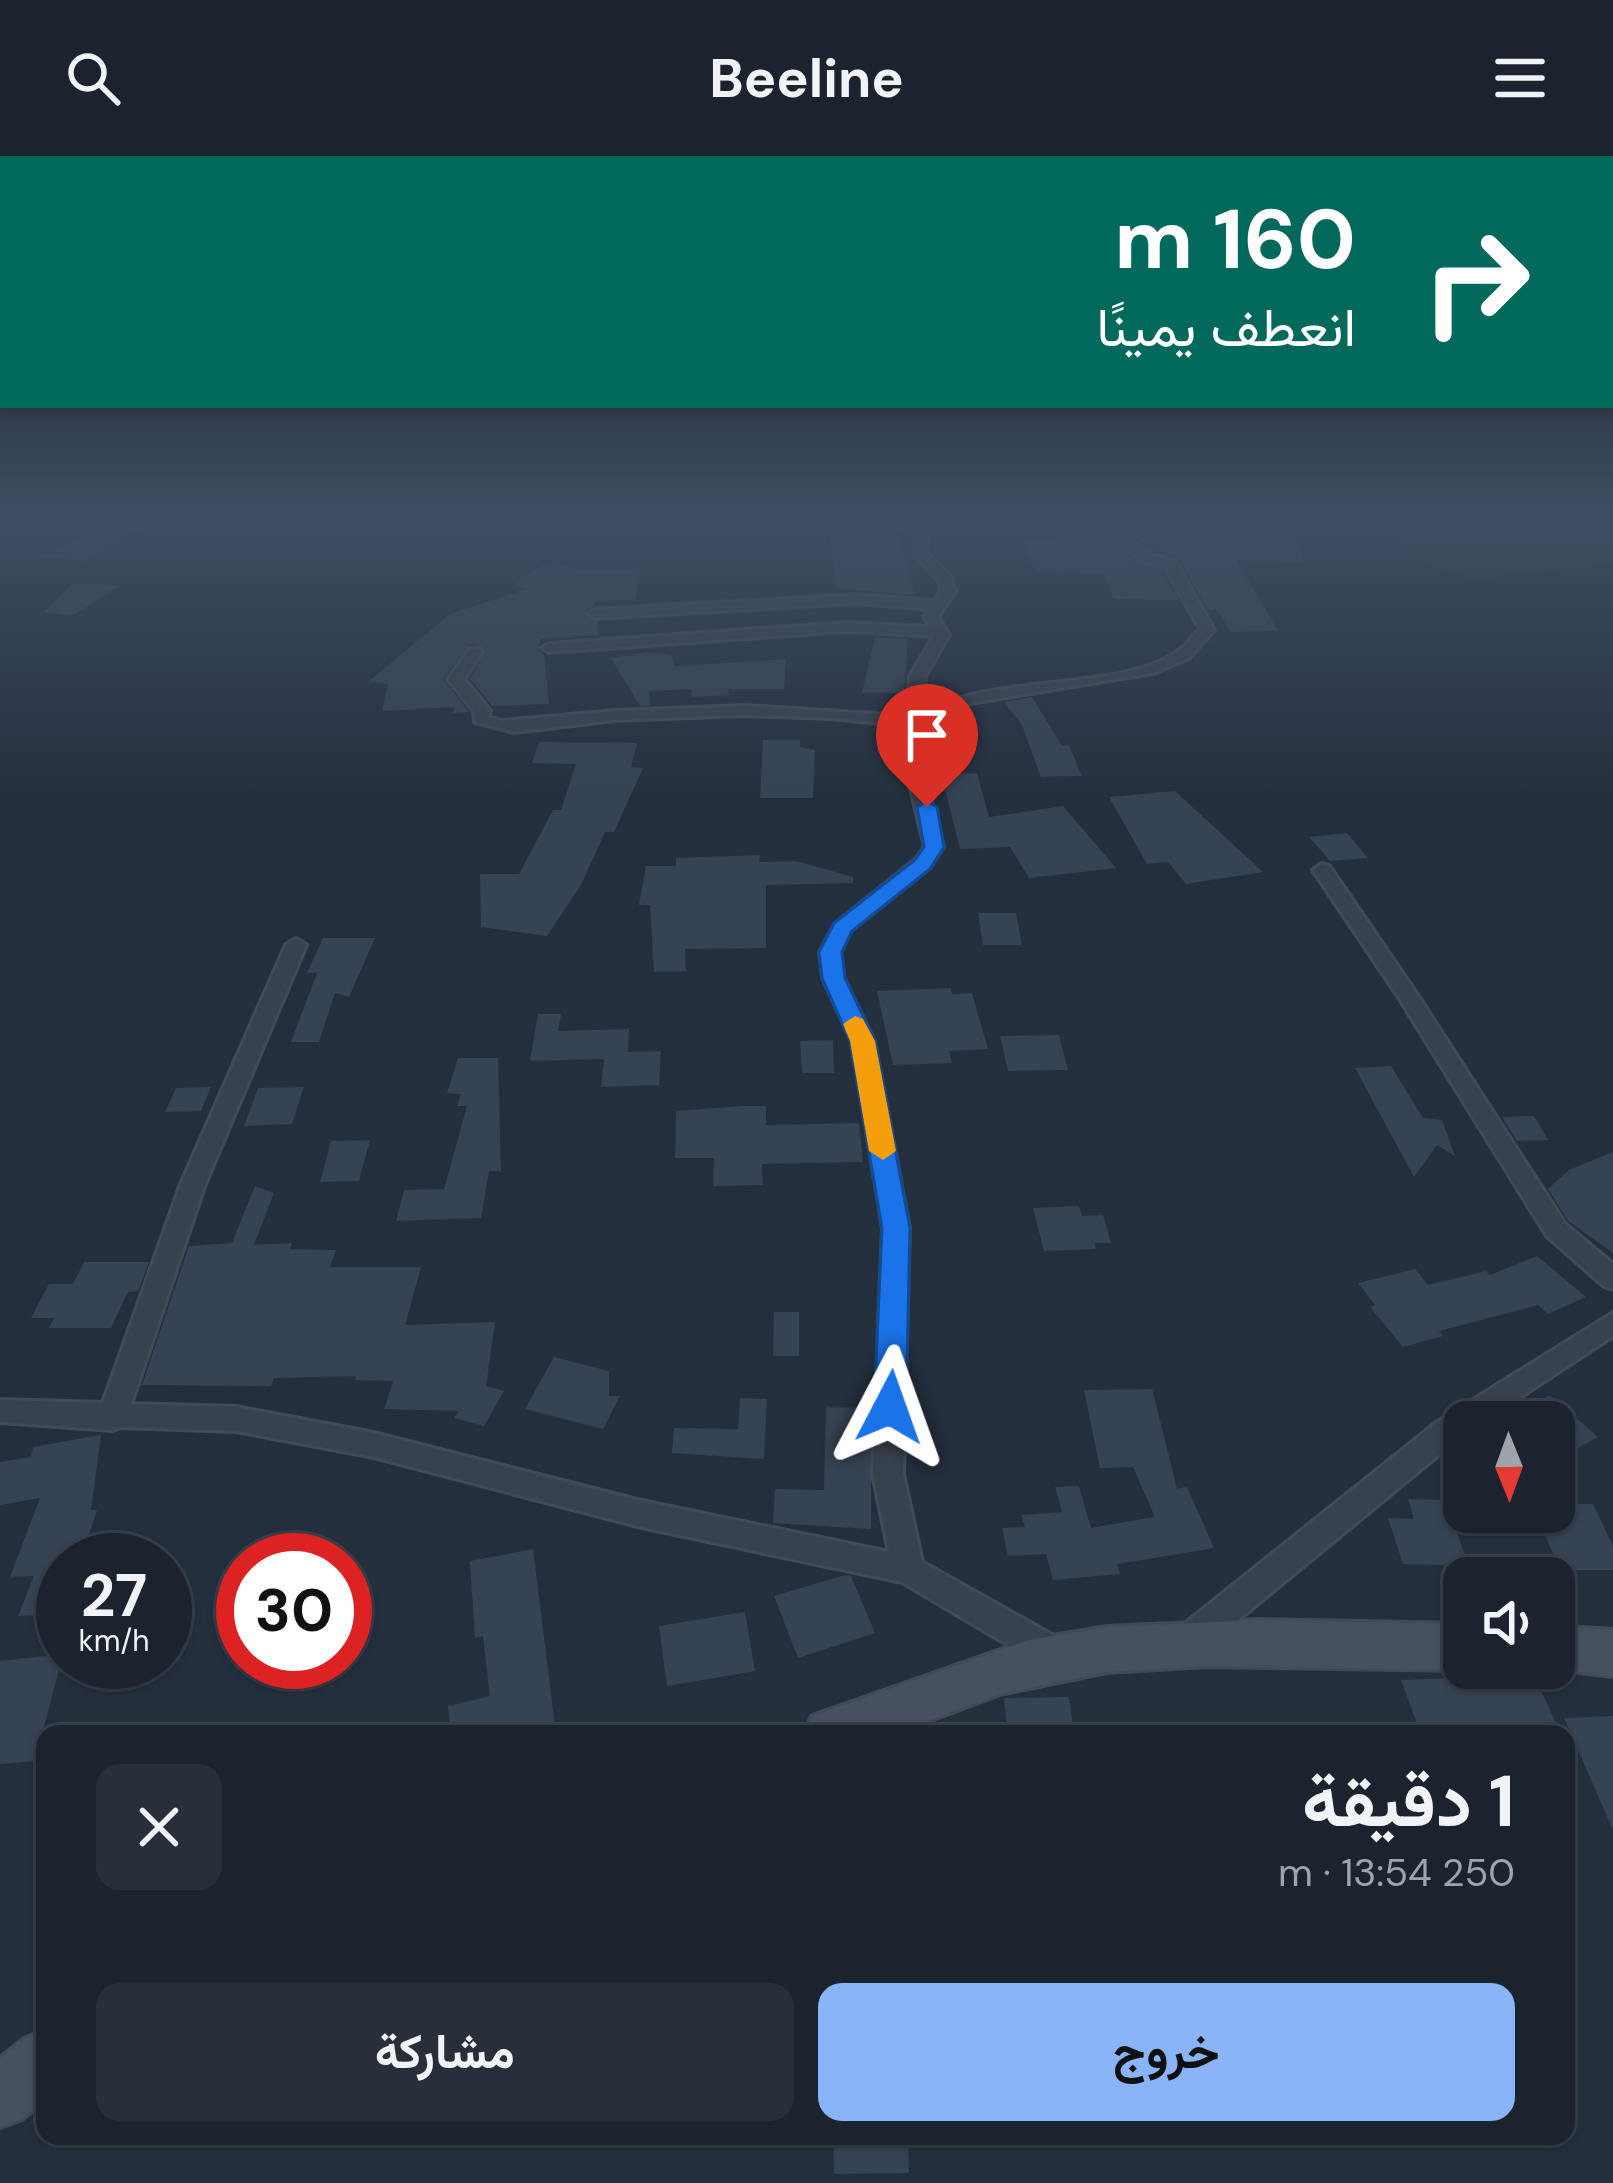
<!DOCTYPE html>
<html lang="ar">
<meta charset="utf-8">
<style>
:root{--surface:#1b232e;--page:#282f3a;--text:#f1f3f6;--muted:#a0a4aa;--line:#39404a;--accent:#8ab4f8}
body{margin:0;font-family:"DM Sans",Vazirmatn,sans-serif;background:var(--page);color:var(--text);direction:rtl;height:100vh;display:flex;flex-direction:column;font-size:45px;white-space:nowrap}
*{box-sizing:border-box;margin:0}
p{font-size:39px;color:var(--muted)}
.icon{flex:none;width:66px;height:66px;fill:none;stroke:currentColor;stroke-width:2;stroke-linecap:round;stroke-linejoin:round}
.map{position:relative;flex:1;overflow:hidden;direction:ltr}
.side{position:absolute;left:36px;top:1569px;width:1539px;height:420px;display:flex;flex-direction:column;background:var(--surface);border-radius:24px;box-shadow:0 3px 9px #0004,0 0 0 3px var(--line);direction:rtl}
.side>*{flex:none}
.guide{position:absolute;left:0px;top:0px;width:1614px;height:252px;box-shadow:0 3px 9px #0004,0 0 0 3px var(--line);direction:rtl;background:#00695c;color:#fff;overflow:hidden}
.needle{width:78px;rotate:179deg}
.buttons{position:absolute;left:1443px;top:1245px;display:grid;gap:24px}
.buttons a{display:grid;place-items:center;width:132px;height:132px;border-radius:24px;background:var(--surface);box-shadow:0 3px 9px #0004,0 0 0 3px var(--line);font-size:60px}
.speed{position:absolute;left:36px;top:1377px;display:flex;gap:24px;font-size:60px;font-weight:700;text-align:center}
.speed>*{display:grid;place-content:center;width:156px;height:156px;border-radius:50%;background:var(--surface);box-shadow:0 3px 9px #0004,0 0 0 3px var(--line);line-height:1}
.speed small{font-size:30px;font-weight:400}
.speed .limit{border:18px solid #d22;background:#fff;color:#111}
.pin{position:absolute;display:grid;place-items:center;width:102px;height:102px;color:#fff;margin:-123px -51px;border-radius:50% 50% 50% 0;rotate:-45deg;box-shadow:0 0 12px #0007}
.pin .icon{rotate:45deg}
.me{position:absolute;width:132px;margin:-66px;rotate:4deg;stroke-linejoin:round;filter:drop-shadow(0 0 9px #0008)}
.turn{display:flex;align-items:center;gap:42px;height:252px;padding:0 60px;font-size:54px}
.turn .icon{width:156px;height:156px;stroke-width:2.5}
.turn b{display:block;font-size:84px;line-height:102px}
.round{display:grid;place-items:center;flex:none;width:126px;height:126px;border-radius:24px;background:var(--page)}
.overview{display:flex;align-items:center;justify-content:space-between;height:204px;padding:0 60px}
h1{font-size:72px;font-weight:700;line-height:90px}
.cta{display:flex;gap:24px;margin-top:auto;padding:24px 60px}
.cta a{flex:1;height:138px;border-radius:24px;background:var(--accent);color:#111;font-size:48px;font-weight:700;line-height:138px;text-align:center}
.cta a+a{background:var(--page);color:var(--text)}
header{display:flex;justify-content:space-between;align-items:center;height:156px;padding:0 60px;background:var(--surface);font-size:54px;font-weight:700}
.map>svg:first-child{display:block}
.green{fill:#263c3f}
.building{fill:#364354}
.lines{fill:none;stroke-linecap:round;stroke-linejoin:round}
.service-casing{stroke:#414a57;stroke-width:10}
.minor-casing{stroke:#414a57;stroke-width:6}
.secondary-casing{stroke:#414a57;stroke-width:6}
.service{stroke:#38414e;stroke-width:8}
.minor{fill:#38414e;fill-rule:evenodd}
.secondary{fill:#465061;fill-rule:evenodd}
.route{fill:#1a73e8;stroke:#114b97;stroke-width:3}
.slow{fill:#f59e0b}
</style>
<header><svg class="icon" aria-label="menu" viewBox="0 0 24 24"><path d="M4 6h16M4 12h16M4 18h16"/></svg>Beeline<svg class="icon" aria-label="search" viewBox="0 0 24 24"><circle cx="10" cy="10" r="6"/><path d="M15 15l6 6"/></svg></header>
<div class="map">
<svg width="1613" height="2027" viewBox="0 0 1613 2027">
<rect width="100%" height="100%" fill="#242f3e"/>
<path class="green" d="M1369,361h244v44l-140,19 -54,-21z"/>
<path class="building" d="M136,361l8,10 -56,34 -53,-5z
M1214,361h69l22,45 -69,-2 42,71 -47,1 -15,-23h-9l-28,-50 -41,-18 14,-13 75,-1z
M879,371l19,5 17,63 -79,-7 -7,-59z
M1119,373l-4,16 23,19 24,7 16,29 -60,-1 -5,-1 -8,-24 -70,-3 -14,-33 32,1 10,-9z
M546,407l37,7 57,-1 -5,31 -41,1 1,4 -11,7 13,10 2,13 -58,4 -3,11 6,4 5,50 -57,2 -22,-27 16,-29 -16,-6 -27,35 26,33 -16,1 2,-6 -73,4 6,-27 -20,-2 82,-68 77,-25 -14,-6z
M73,428l48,1 -49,31 -28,-4z
M875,481l33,2 -4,54h-42z
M649,496l23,3 2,11 112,-7 -2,30h-56l1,6 -37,2 -1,-8 -42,2 1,14 -10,1 -29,-48z
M1032,541l30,49 7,-1 13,31 -41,1 -19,-52 -18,-23z
M763,584h37v7l15,3 -2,48h-53z
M539,586l98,1 -6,24 12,1 -29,64h-9l-24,53 -34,51 -66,-9 -1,-53h39l34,-64h8l15,-46 -44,-1z
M977,617l12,44 74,-11 53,62 -87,10 -19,-31 -50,2 -19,-75z
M1175,635l88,81 -77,12 -18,-22 -21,2 -38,-67z
M1347,677l21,25 -38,3 -21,-24z
M760,699l-1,7 37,-1 57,16v6l-87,2v63l-81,1 1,22 -32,1 -4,-67h-11l7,-39h30v-8z
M978,757h38l6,32h-39z
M323,782h52l-26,59 -14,-4 -16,49h-28l26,-69h-10z
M951,832l1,6 20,-1 16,56 -39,2 3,12 -59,2 -16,-74z
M538,858h23l-3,17 71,-2 -1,23 33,-1 -2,34 -58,2 3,-28 -74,2z
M1059,879l9,35 -60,1 -8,-35z
M833,884l1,33h-32l-2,-32z
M458,902h40l3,113h-12l-8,47 -85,3 8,-31 40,-1 23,-83h-10l4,-12 -14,-1z
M1391,910l32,52 19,2 13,36 -18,-11 -23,32 -59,-109z
M211,931l-10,24 -36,1 11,-24z
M304,931l-12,37 -48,2 14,-38z
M743,950h23v19l93,-2 4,39 -101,2 1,21 -50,1 1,-28h-39l1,-47z
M1534,960l14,24 -31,1 -15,-24z
M370,984l-11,41 -39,1 11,-41z
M1613,996v101l-45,-32 -20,-32 21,-19z
M255,1030l19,7 -20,52 38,-2 -2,6 46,1 -6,17h91l-16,58 90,-3 -9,64 18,5 -20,35 -30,-8 5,-7 -75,-2 9,-28 -38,-1 1,-4 -82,2 -3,8 -129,-1 47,-139 43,-3z
M1079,1050l3,10 21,-1 8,28h-17l2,6 -52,2 -11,-43z
M1537,1100l49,41 -38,17 -10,-9 -99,26 4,5 -40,11 -33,-40 5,-2 -17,-22 57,-14 13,16 58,-14 4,4z
M84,1106h65l-11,29 -10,1 -17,36h-62l5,-10h-23l18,-34h24z
M774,1156h25v44h-26z
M554,1201l55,14v25h11l-17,33 -78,-20z
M1152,1233l25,100 10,-2 27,61 -97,16 3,10 -67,6 -7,-26 -38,2 -6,-28 23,-1 -4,-12 41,-3 -7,-25 24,-1 12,42 64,-11 -22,-50 -33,1 -16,-78z
M1550,1239l48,42 -44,24v-39h-53z
M740,1242l27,1 -3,60 -92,-6 2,-25 64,1z
M826,1251l45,1v121l-98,-6 2,-34 49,1z
M101,1279l-10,75h6l-16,50h-18v54l-45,2 16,-40 -24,1 30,-79 -40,7v-43l31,-5 2,-10z
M1554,1308l18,40h21l20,42v24h-53l-25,-58h19z
M1408,1343l37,1 24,66 -66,-2 -15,-46 26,1z
M533,1393l23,185h-105l-3,-28 42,-10 -7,-60 -8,2 -5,-77z
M845,1419l6,1 24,57 -77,25 -24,-62z
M745,1456l10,59 -88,15 -8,-60z
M63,1498l-28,107 -35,3v-103z
M1534,1519l27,59h-140l-20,-54z
M1069,1541l5,37h-66l-4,-36z
M1613,1560v114l-49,-112z
M833,1980h75l1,37 -75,1z"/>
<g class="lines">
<g class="service-casing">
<path id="service" d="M0,362l93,5"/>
</g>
<g class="minor-casing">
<path id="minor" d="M830,361c35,0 70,-6 98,18l-1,18 24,24 4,15 -17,25 11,18 -24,41 -2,37c74,-41 199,-20 257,-63 7,-5 13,-14 20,-21l-35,-62 -24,-6 -23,-19 2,-8 25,-17h14l-29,24 21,14 24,6 39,69 -25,28 -36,15 -183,30 -34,15 -21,22 28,107 -14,21 -79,63 -10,21 3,26 31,63 35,187 -6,246 19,88 146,82 4,11 -4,11 -12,4 -12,-4 -142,-84 -265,-56 -263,-69 -138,-26 -115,-4 -9,3 -112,-8v-22l103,3 78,-219 105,-239 10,-6 10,6 -101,239 -74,220 105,3 138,26 263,67 252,52 -16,-78 10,-246 -31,-187 -29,-63 -3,-26 15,-28 80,-64 10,-13 -26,-108 11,-13 -79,-8 -87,-3 -129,5 -101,12 -39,-10 -1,-11 -26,-32 22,-30h10l2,3 -18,27 26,32 -1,6 13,4 113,-10 129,-5 163,10 3,-40 24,-40 -87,-5 -298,21 -7,-4 7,-4 298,-21 83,4 -6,-10 6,-8 -74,-6 -261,15 -7,-4 7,-4 261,-15 79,6 6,-9 -2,-11 -25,-27 3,-15c-26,-24 -61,-17 -94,-14l-6,-4z
M1322,708l7,2 89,130 147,228 48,40v25l-9,-3 -57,-50 -149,-240 -85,-126z
M1613,1157v23l-131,86h-18v12l-265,218 -11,4 -11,-4 -5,-11 5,-11 259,-207z"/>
</g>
<g class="secondary-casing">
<path id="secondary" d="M1260,1464l204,4v44h4l-4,2 -256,-4 -101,6 -107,22 -107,40h-89l8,-18 217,-76 78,-13z
M1554,1470l59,4v46l-69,-8h10z
M45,1874v69l-23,20 -22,8v-69l24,-19z"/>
</g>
<use href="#service" class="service"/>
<use href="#minor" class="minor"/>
<use href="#secondary" class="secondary"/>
</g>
<linearGradient id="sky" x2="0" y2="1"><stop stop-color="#141a22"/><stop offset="0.56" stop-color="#3f4d63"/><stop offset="1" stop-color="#3f4d63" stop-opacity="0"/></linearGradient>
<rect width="1613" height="645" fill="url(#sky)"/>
<path class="route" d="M927,645l10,6 7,40 -14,22 -78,62 -10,21 3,26 30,63 35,187 -4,179 -5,9 -11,4 -11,-4 -5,-9 8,-179 -32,-187 -28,-63 -3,-26 15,-29 81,-63 9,-13 -7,-40z"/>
<path class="slow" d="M855,860l8,3 12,22 21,110 -13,9 -14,-9 -19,-110 -7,-17z"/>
</svg>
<div class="buttons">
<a><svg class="needle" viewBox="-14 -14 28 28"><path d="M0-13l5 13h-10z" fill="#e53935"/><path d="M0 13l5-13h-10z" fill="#a0a4aa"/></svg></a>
<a><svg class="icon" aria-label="sound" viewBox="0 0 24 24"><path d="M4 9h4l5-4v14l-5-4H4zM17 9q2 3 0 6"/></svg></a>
</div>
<div class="speed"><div>27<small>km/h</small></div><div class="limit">30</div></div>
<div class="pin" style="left:927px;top:651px;background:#d93025"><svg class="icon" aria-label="arrive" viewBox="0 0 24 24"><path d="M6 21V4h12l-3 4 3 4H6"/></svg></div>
<svg class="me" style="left:890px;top:1251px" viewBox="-20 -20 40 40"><path d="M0-17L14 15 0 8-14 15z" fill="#1a73e8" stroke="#fff" stroke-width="4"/></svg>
<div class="guide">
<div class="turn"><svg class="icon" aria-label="right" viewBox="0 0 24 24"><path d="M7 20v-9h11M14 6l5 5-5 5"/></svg><div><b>160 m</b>انعطف يمينًا</div></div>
</div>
<section class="side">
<div class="overview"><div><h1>1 دقيقة</h1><p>250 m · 13:54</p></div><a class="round"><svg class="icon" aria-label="close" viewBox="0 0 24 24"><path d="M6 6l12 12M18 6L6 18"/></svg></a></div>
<div class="cta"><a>خروج</a><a>مشاركة</a></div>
</section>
</div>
